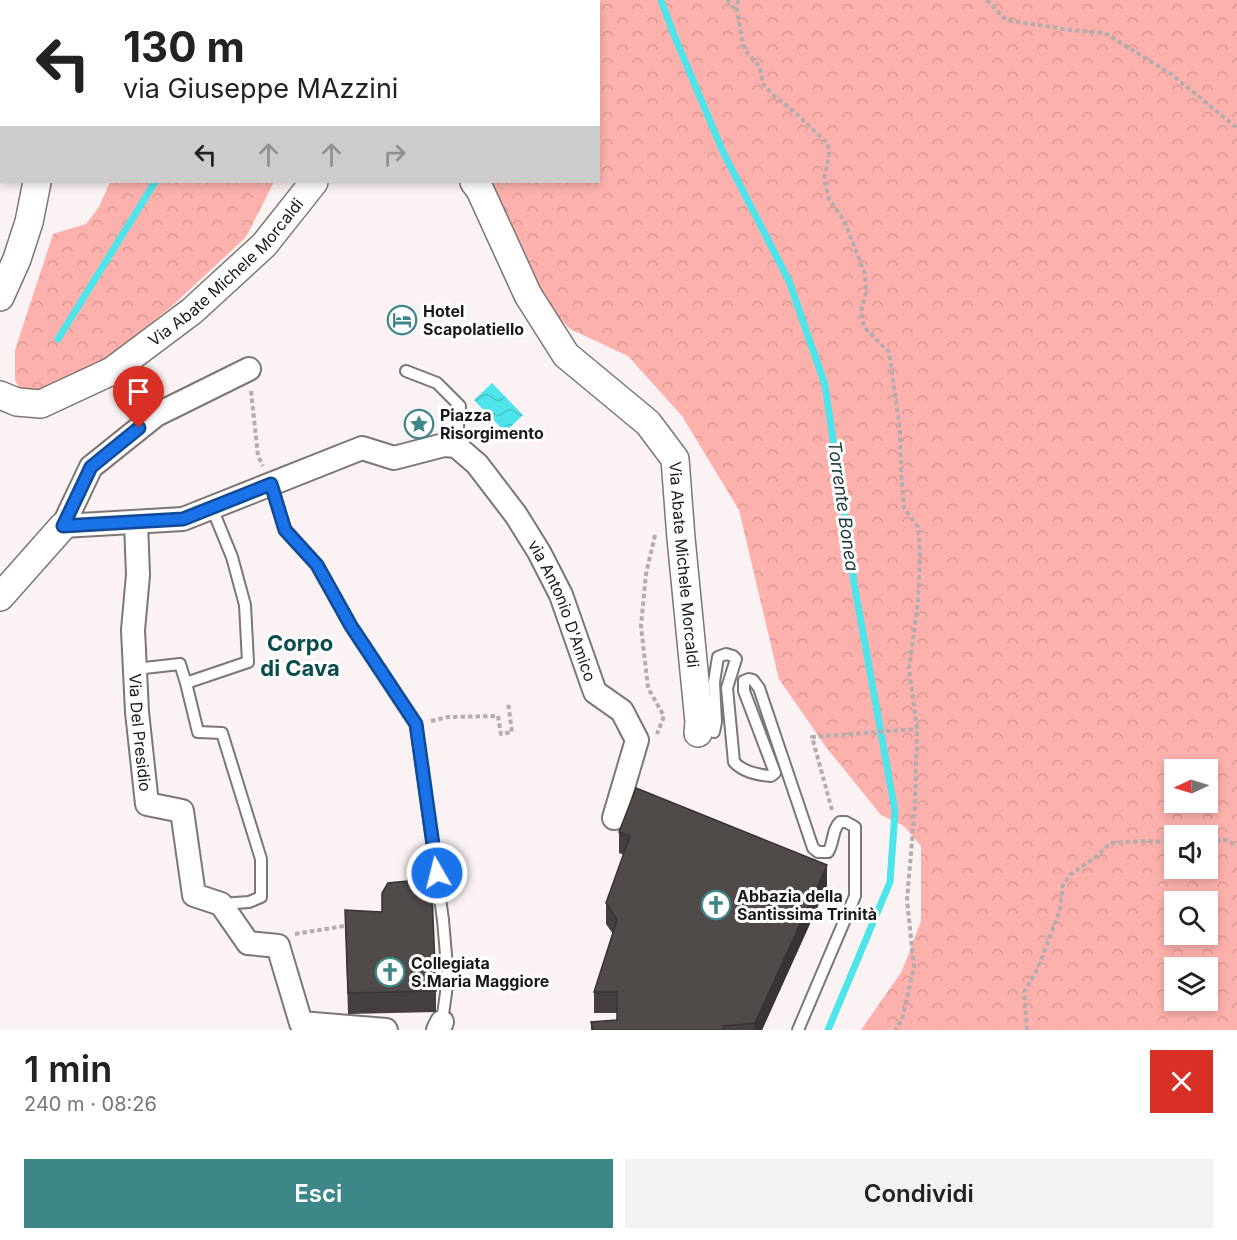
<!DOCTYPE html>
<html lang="it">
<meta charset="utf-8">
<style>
:root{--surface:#fff;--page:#f2f2f2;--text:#222;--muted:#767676;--accent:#3e8789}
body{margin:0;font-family:Inter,sans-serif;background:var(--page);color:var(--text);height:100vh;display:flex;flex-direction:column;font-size:22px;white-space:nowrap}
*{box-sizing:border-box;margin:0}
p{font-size:20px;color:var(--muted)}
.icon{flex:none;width:33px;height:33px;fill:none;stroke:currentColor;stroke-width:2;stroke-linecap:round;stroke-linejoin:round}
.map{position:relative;height:1030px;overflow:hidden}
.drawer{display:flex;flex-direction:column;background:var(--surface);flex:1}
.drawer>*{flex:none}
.top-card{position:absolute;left:0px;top:0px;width:600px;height:183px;box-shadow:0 3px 9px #0003;background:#fff;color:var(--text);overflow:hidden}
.needle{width:39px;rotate:266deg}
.fabs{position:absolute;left:1164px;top:759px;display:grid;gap:12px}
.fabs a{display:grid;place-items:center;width:54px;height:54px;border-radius:0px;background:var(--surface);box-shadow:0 3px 9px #0003;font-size:30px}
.pin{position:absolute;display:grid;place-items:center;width:51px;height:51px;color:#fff;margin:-62px -26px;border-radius:50% 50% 50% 0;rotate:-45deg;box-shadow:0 0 6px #0007}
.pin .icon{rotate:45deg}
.me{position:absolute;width:66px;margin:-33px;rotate:352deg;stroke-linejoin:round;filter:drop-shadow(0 0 4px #0008)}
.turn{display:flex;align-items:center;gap:21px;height:126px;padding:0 24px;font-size:27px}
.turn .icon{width:78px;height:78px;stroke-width:2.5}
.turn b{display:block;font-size:42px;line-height:51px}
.lanes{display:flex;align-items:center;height:57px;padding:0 24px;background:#0003;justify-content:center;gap:30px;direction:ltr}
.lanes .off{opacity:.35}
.round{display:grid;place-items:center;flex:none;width:63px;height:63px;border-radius:0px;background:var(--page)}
.summary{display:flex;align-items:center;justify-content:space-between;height:102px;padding:0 24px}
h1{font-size:36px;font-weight:600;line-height:45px}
.button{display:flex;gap:12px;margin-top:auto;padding:12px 24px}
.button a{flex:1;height:69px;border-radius:0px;background:var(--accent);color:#fff;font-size:24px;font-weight:600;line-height:69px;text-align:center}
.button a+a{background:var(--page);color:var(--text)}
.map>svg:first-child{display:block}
.forest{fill:url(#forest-crowns);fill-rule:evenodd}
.water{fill:url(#water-waves)}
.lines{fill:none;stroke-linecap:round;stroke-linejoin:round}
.stream{stroke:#4de4ea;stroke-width:7}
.service-casing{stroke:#7c7675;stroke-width:14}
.minor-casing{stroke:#7c7675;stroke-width:26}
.tertiary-casing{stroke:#7c7675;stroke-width:30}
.path{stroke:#b3adad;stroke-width:4;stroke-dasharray:4.5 3;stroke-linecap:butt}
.service{stroke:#fff;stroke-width:10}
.minor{stroke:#fff;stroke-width:22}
.tertiary{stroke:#fff;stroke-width:27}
.wall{fill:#45403f}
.shaded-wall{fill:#383433}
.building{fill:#504a49;stroke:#383433;stroke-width:1.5}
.route-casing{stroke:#114b97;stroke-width:15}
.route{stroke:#1a73e8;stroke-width:10}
.labels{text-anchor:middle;stroke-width:6;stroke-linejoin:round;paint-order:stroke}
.street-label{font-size:16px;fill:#1b1818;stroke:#fff}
.poi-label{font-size:16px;font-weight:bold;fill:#1b1818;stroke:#fff;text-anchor:start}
.water-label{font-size:18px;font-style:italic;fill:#1c3536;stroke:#fff}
.district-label{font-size:22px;font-weight:bold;fill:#0a4b4d;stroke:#fff}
</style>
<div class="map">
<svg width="1237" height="1030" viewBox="0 0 1237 1030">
<defs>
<pattern id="forest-crowns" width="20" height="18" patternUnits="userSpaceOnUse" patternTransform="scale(1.5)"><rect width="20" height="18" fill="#fdb1ad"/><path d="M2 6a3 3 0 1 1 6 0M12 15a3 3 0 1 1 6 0" fill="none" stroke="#d89894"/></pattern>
<pattern id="water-waves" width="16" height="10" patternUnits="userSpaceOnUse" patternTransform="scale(1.5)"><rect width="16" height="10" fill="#4de4ea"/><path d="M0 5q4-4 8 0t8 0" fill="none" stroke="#43c3c8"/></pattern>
</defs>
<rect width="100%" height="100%" fill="#fbf3f3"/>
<path class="forest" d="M106,0h177v1l-177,1z
M350,0h887v1030h-376l41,-59 19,-50v-75l-17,-20 -23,-11 -55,-68 -47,-68 -40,-169 -57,-94 -54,-60 -58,-27 -20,-21 -58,-126h106v-180h-250zM1174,770h34v32h-34zM1174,836h34v32h-34zM1174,902h34v32h-34zM1174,968h34v32h-34z
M110,182h164l-28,55 -74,69 -74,60 -35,22 -41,5 -7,-13v-30l38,-116 33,-10 13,-17z"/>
<path class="water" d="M492,383l31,32 -18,17 -31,-32z"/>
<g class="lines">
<path class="stream" d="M661,0l13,35 49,117 66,129 36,104 29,198 41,228 -5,71 -62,148
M209,2l1,-2
M58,339l97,-157"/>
<g class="service-casing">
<path id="service" d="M406,371l31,12 23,23 -4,40
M271,484l14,45 32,36 34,61 65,98 27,196 5,58 -6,44
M212,508l20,49 13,48 3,57 -62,21 12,49 24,1 39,126v38l-12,5 -28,2
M135,669l45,-5 6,19
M714,732l2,-10 -2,-40 4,-25 8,-3 7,2 3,3 -9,29 7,74c9,10 24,13 37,14l4,-3 -31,-82v-10l5,-2 4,1 6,8 54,160 5,4h10c6,-9 4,-23 12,-30h6l9,5v69l-57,134"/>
</g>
<g class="minor-casing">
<g id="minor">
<path id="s1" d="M249,369l-93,46 -65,52 -28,59 120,-7 179,-71 32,10 50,-13 12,1 21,18 39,51 23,37 22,43 34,97 27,19 15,29 -23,78"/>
<path id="s2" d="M136,523l2,52 -5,55 4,82 10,92 35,7 12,84 27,9 27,39 30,3 23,77 85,7"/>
<path d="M438,1030l4,-8"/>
</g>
</g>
<g class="tertiary-casing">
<g id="tertiary">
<path d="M0,22l2,2"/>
<path id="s3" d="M474,182l6,8 48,105 38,60 82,68 27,36 6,79 18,184 -1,11"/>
<path d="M0,297l17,-38 12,-37 8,-40"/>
<path id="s4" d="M0,395l17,7 24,2 71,-33 80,-60 72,-66 50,-63"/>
<path d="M0,597l63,-71"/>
</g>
</g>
<path class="path" d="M727,0l9,10
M738,0l-1,11 7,38 15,17 4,18 10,11 23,18 32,31 1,12 -5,23 5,20 15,21 21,54 1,19 -5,18 3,16 25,25 11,77 1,44 3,35 14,19 2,26 -2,49 -9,66 8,61 -2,77 -8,94 7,67 -12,53 -7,10
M987,0l19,20 64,10 35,3 66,41 66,54
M251,391l7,65 5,10
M655,535l-9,39 -5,52 7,62 16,28 -7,18
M431,721l17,-4 50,-1 3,18 11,-2 -4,-30
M832,810l-20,-73 105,-8
M1208,841l19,-1 10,6
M295,934l55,-9
M1027,1030l-3,-38 14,-24 22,-58 3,-25 8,-11 26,-18 13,-13 35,-2 29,1"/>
<use href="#service" class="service"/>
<use href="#minor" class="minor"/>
<use href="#tertiary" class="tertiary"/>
</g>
<path class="wall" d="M619,832l208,54 -65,144h-171v-8l26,-2v-7h-23v-21l19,-58 -7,-10v-21l18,-48 -5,-2z
M382,893l54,98v21l-88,2 -3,-104 37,2z"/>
<path class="shaded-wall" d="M827,865v21l-65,144h-7v-7z"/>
<path class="building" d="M636,788l191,77 -72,158 -32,3 1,4h-131l-2,-8 26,-2v-28h-23l23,-72 -11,-17 24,-67 -11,-4z
M431,869l5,122 -88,2 -3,-83 37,2v-19l6,-10 20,-2 1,-11z"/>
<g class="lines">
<g class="route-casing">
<path id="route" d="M139,428l-48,39 -28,59 120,-7 88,-35 14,46 32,35 34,61 65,98 21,149"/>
</g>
<use href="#route" class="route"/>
</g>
<defs>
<g id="hotel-ring" transform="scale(1.5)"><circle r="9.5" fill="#fff" stroke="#3e8789" stroke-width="1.5"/><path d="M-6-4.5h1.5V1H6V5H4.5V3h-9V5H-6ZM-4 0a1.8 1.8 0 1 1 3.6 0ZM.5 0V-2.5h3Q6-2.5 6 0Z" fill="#3e8789"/></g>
<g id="sight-ring" transform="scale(1.5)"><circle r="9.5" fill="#fff" stroke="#3e8789" stroke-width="1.5"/><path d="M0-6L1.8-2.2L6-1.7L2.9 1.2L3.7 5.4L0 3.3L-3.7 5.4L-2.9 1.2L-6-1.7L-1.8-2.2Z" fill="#3e8789"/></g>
<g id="church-ring" transform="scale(1.5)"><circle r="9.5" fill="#fff" stroke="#3e8789" stroke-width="1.5"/><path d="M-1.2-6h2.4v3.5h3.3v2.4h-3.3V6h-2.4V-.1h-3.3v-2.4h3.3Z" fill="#3e8789"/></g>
</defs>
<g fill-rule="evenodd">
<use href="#hotel-ring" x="402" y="320"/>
<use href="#sight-ring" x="419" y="424"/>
<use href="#church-ring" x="716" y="905"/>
<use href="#church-ring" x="390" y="972"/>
</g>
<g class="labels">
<g class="street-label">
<text dy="6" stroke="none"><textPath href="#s4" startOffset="272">Via Abate Michele Morcaldi</textPath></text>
<text dy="6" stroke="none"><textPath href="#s3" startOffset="454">Via Abate Michele Morcaldi</textPath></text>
<text dy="6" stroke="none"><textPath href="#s1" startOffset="861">via Antonio D'Amico</textPath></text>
<text dy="6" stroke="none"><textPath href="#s2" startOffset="210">Via Del Presidio</textPath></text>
</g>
<g class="poi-label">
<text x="423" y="317">Hotel<tspan x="423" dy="18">Scapolatiello</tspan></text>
<text x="440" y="421">Piazza<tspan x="440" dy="18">Risorgimento</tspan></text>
<text x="737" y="902">Abbazia della<tspan x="737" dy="18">Santissima Trinità</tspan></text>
<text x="411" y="969">Collegiata<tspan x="411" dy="18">S.Maria Maggiore</tspan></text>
</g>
<g class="water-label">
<text transform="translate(843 506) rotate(82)" y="6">Torrente Bonea</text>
</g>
<g class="district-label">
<text x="300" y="651">Corpo<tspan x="300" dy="25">di Cava</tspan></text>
</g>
</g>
</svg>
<div class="fabs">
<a><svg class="needle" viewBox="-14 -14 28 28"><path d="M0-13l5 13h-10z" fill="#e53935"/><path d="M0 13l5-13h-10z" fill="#767676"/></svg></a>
<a><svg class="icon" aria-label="sound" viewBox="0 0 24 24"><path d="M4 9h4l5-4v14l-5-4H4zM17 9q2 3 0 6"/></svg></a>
<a><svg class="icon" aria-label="search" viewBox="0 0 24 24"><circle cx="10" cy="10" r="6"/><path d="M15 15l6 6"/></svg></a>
<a><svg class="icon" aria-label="layers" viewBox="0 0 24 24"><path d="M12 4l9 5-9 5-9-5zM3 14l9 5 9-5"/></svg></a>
</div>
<div class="pin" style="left:139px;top:428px;background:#d93025"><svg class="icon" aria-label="arrive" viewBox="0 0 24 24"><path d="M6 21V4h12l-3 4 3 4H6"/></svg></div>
<svg class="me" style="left:437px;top:873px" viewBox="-20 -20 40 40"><circle r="17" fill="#1a73e8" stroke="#fff" stroke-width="3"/><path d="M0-11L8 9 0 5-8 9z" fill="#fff"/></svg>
<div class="top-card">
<div class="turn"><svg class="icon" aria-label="left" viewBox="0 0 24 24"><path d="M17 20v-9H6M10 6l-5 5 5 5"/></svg><div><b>130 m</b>via Giuseppe MAzzini</div></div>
<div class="lanes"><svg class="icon" aria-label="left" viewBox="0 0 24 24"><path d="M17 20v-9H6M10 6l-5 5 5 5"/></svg><svg class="icon off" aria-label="ahead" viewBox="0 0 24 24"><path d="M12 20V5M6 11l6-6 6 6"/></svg><svg class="icon off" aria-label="ahead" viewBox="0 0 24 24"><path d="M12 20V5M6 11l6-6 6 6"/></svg><svg class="icon off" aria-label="right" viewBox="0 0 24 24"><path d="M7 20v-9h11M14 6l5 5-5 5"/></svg></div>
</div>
</div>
<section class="drawer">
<div class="summary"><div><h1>1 min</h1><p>240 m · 08:26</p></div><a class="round" style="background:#d93025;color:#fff"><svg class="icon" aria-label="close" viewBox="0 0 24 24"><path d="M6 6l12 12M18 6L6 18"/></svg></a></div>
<div class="button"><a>Esci</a><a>Condividi</a></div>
</section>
